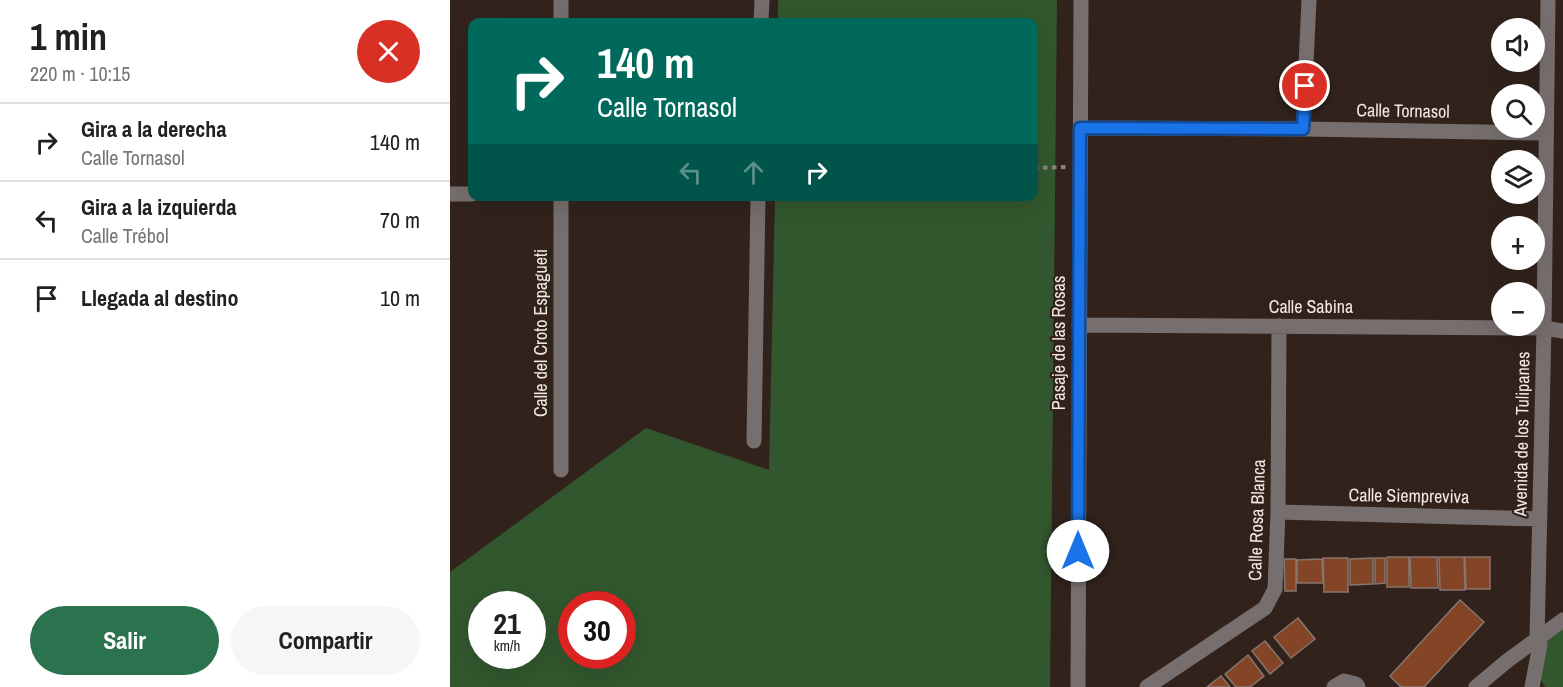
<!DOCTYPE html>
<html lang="es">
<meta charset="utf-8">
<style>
:root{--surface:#fff;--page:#f6f6f6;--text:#202124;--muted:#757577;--line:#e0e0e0;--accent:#2a734e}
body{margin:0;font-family:"Archivo Narrow",sans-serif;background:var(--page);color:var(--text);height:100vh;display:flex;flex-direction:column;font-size:22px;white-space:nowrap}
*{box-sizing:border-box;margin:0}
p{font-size:20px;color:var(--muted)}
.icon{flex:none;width:33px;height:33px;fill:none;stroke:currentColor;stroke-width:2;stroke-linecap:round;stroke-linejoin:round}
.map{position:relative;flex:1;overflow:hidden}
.details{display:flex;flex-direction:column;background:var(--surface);width:450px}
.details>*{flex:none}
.top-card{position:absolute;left:18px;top:18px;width:570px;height:183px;border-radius:12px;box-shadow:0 6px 24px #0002;background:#00695c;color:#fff;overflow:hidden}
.tools{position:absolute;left:1041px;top:18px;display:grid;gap:12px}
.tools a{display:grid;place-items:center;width:54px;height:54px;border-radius:50%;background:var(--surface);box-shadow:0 6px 24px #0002;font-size:30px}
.speed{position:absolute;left:18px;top:591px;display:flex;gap:12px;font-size:30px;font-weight:700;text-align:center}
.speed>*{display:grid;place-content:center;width:78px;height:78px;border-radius:50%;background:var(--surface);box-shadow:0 6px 24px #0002;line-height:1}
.speed small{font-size:15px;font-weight:400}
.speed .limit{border:9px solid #d22;background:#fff;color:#111}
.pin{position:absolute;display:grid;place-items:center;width:51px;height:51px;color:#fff;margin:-26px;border:3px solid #fff;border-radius:50%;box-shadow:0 2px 6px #0007}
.me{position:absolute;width:66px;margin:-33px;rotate:0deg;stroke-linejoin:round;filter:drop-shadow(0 0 4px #0008)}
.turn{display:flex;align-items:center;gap:21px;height:126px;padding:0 30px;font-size:27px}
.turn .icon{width:78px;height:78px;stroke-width:2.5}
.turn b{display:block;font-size:42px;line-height:51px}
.lanes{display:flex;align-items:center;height:57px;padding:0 30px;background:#0003;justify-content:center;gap:30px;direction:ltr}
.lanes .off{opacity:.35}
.round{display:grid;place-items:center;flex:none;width:63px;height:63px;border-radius:32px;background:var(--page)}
.overview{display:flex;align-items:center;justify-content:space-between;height:102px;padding:0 30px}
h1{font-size:36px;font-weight:700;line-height:45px}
.primary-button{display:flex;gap:12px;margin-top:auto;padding:12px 30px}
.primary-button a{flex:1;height:69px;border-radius:36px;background:var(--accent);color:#fff;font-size:24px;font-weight:700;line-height:69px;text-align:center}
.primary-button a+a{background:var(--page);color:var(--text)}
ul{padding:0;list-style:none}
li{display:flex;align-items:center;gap:18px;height:78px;padding:0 30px;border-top:2px solid var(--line)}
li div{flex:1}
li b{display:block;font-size:22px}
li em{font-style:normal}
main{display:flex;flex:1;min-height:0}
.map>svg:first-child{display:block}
.green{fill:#32572e;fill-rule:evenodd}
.building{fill:#844526;stroke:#87766e;stroke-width:1.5}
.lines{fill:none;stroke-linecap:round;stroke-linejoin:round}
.path{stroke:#8f837e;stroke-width:4;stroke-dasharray:4.5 4.5;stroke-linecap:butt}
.minor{stroke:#776f6e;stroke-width:15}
.route-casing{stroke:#114b97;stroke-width:15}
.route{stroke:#1a73e8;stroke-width:10}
.labels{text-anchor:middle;stroke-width:4.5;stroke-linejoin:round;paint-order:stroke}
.street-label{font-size:18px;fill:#f2e8e4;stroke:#31231c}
</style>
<main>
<section class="details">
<div class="overview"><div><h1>1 min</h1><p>220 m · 10:15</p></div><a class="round" style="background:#d93025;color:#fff"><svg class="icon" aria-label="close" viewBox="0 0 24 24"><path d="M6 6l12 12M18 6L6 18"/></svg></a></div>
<ul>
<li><svg class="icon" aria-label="right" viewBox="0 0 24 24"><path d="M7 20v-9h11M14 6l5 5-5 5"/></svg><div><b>Gira a la derecha</b><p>Calle Tornasol</p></div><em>140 m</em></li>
<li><svg class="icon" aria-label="left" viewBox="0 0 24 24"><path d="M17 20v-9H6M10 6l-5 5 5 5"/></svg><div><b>Gira a la izquierda</b><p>Calle Trébol</p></div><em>70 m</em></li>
<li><svg class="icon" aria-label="arrive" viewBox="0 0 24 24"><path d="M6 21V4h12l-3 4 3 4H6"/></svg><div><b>Llegada al destino</b></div><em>10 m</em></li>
</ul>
<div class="primary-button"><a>Salir</a><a>Compartir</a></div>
</section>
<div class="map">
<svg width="1113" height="687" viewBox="0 0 1113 687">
<rect width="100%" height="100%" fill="#31231c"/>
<path class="green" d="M328,0h279l-7,687h-600v-115l196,-144 123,42 6,-273 259,-1v-174h-256zM32,604h50v52h-50zM122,604h50v52h-50z
M1113,622v65h-18l-7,-12 2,-30z"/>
<path class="building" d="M937,557h22v30h-22z
M960,557h27l1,31h-27z
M989,557h25l1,33h-25z
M1015,557h25v32h-24z
M873,558h25v34h-24z
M923,558v26l-23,1v-26z
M925,558h10v25l-10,1z
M834,559h12v32h-11z
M872,559l1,24h-26v-23z
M1010,600l24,22 -60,65h-23l-11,-11z
M848,618l17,21 -24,19 -17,-21z
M815,641l18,22 -13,11 -18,-23z
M798,655l16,21 -14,11h-14l-11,-13z
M771,676l9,11h-23z"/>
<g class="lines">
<path class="path" d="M584,168l32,-1"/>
<path class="minor" d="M111,0v22
M311,22l1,-22
M630,128l223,1 243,4
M853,129l6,-129
M0,194h22
M111,196v274
M629,325l465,3 19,3
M304,441l4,-245
M828,512l262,7
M628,687l3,-687
M697,687l118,-79 10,-19 3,-77 1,-186
M884,687l10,-6 12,3 2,3
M1026,687l31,-26 56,-41
M1082,687l8,-42 -3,-6 7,-311 4,-328"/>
</g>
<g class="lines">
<g class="route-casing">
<path id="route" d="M628,551l2,-423 223,1 2,-43"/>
</g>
<use href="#route" class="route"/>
</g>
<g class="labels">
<g class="street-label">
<text transform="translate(953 111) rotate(1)" y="6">Calle Tornasol</text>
<text x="861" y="313">Calle Sabina</text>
<text transform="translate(91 333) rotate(-90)" y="6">Calle del Croto Espagueti</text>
<text transform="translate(609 343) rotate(-90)" y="6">Pasaje de las Rosas</text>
<text transform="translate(1072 434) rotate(-89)" y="6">Avenida de los Tulipanes</text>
<text transform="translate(959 496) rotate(1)" y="6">Calle Siempreviva</text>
<text transform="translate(807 520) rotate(-88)" y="6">Calle Rosa Blanca</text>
</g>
</g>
</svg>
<div class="tools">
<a><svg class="icon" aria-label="sound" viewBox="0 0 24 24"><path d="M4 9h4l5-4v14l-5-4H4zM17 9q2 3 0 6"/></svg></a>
<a><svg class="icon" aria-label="search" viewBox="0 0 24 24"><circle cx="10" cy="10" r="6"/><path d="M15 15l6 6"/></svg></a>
<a><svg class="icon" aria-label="layers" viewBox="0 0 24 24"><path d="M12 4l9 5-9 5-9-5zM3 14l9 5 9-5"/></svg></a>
<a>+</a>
<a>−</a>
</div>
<div class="speed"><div>21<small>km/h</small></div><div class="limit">30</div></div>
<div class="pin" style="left:855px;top:86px;background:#d93025"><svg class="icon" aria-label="arrive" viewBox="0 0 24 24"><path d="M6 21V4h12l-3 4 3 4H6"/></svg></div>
<svg class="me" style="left:628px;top:551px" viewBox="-20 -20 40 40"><circle r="19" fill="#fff"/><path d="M0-13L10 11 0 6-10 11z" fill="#1a73e8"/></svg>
<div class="top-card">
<div class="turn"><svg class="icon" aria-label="right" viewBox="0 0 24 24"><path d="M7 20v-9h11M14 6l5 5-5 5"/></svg><div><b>140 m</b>Calle Tornasol</div></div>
<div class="lanes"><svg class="icon off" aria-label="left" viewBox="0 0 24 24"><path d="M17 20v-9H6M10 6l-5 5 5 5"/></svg><svg class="icon off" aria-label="ahead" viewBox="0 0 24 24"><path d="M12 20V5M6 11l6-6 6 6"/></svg><svg class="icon" aria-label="right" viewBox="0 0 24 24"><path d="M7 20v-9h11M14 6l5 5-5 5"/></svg></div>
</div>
</div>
</main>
